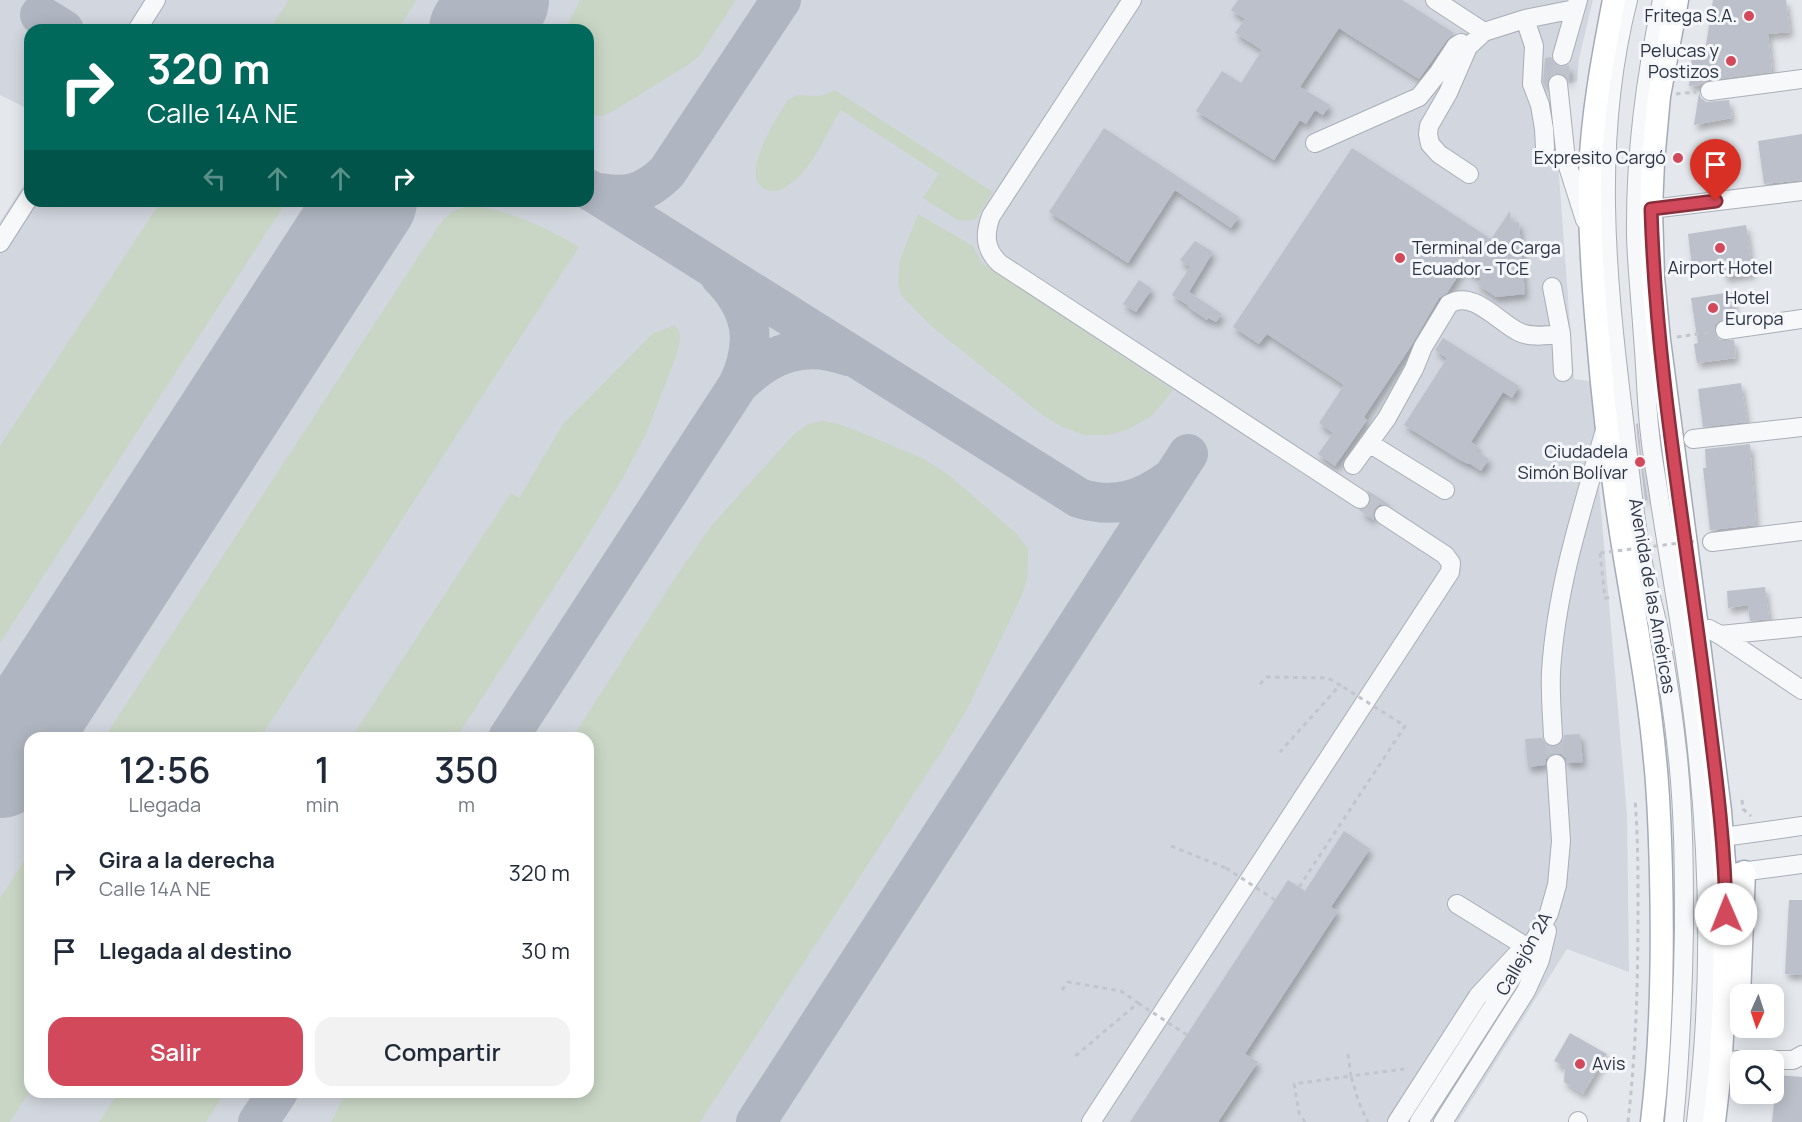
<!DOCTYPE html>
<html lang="es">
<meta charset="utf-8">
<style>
:root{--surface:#fff;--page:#f2f2f3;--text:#1f2937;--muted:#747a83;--accent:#d1495b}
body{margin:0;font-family:Manrope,sans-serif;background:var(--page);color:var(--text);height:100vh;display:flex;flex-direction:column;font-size:22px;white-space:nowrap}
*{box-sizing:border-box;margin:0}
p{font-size:20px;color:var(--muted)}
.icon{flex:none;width:33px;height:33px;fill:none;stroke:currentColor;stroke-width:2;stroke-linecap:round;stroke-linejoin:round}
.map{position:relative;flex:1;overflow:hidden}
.drawer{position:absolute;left:24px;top:732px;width:570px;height:366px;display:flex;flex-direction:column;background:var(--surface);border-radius:18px;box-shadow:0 3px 15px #0003}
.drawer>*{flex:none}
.banner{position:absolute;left:24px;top:24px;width:570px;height:183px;border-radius:18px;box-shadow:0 3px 15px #0003;background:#00695c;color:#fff;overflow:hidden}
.needle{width:39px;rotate:183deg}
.buttons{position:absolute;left:1730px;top:984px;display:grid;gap:12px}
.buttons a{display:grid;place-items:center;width:54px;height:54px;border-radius:12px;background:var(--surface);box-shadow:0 3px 15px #0003;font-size:30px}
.pin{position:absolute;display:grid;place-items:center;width:51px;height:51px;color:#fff;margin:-62px -26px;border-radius:50% 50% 50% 0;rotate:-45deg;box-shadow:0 0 6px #0007}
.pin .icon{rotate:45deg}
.me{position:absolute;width:66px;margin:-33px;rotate:359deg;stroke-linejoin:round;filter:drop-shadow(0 0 4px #0008)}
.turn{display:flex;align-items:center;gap:21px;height:126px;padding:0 24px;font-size:27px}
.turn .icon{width:78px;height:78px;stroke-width:2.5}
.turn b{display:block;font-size:42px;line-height:51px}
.lanes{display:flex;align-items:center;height:57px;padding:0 24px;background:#0003;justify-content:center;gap:30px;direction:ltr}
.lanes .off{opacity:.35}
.eta{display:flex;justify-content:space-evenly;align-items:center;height:102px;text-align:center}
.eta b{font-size:36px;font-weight:600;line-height:42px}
.action{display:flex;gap:12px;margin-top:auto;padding:12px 24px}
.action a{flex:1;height:69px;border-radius:18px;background:var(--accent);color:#fff;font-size:24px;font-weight:600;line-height:69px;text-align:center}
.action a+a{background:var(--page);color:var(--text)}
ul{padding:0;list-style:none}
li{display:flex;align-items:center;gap:18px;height:78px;padding:0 24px}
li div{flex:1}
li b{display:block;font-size:22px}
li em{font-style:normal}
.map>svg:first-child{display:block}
.built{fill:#d2d6de;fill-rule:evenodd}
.green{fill:#c9d6c5}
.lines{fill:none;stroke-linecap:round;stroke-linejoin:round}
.taxiway{stroke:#b0b6c1;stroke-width:40}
.runway{stroke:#b0b6c1;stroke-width:100}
.building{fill:#bbc0ca;filter:url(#shadow)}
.minor-tunnel{stroke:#bfc3cb;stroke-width:18;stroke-dasharray:18 9;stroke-linecap:butt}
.minor-casing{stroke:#a9aeb7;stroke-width:20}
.major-casing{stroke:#a3abb8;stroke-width:25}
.path{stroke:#c2c5cb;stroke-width:3;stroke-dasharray:4.5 4.5;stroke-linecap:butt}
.minor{stroke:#f7f8fa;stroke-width:18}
.major{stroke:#fff;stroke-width:22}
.path-bridge{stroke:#c2c5cb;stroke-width:3;stroke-dasharray:4.5 4.5;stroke-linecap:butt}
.route-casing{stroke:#882f3b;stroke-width:15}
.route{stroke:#d1495b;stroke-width:10}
.poi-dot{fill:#d1495b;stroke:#f4f6f9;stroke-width:2}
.labels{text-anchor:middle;stroke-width:6;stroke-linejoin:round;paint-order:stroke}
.poi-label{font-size:18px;fill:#2b3445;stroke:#f4f6f9;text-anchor:end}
.street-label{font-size:18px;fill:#2b3445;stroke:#f4f6f9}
</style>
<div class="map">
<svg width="1802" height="1122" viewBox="0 0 1802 1122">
<defs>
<filter id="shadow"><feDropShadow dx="3" dy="5.5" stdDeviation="3" flood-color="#0004"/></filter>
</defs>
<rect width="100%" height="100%" fill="#e4e7ec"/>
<path class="built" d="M0,0h1593l-14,58 -2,24 -29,4 10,76 16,217 16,2 37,434 2,157 -62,-23 -109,173h-1458v-900l30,-47v26h558v-171h-558v80l-30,-15zM30,738h558v354h-558z"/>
<path class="green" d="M289,0h128l-20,30h-128z
M580,0h156l-36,55 -12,10 -78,48 -9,3 -13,-2v-84h-23z
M835,90l158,102 -18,28 -16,1 -36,-23 16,-24 -98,-64c-15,23 -25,52 -46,70 -8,7 -18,14 -29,10 -29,-13 12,-74 22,-90 10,-8 17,-4 29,-4 7,0 12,-3 18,-6z
M161,201h126l-287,442v-197z
M466,206c38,1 81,22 113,41l-319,491h-156l335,-513 12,-13z
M918,214l55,32 9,17 191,127 -21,26 -25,14 -19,5h-23l-23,-8 -22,-14 -110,-88 -28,-29 -4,-13 2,-23z
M675,325l5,9 -1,12 -5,16 -28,72 -21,40 -40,66 -129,198h-105l160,-245 8,5 44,-74 89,-90z
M822,421l14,2 24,9 64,27 25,16 68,59 11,15 -1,30 -6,18 -54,112 -24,40 -243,373h-369l15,-30h242v-354h-16l105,-163 35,-50 83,-92 13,-9z
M30,852v239l-20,31h-10v-224z
M119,1092h106l-19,30h-107z"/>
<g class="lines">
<path class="taxiway" d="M40,15l24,15
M484,30l3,-13
M588,189l491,309c35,11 62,3 92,-19
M592,192c33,6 51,4 75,-20l114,-172
M335,201l23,15
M720,276c33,33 38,67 18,109
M508,738l230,-353c32,-32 66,-45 110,-29
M258,1122l20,-30
M756,1122l432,-668"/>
<path class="runway" d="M479,30l20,-30
M0,768l367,-567"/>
</g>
<path class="building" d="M1238,0h164l52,33 -7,7 -28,39 -80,-51 -39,59 30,18 -7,10 -8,-5 -9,14 -6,-4 -26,40 -78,-49 26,-40 19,12 21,-33 -27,-17 10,-14 -14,-9z
M1713,0h73l4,32 -22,2 4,38 -63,8 -9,5 -11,1 4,-40 13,-1z
M1551,57l3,6 4,4h6l5,-2 1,18 -7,-9 -6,-1 -6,2 -3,5 -1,5 -2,1 -2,-4 2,-24z
M1699,93l2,5 5,4 23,-2 3,18 -38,7z
M1104,128l135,89 -8,11 -56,-38 -47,73 -79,-51z
M1802,134v46l-38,4 -6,-43z
M1352,148l139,91 19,-28 1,12 8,-1 6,72 -29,3 -19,-13 4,-5 -18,-11 -16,25 -8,5 -28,48 -47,71 3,3 -32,46 -17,-12 15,-21 -14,-10 25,-38 -77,-51 -8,10 -26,-17z
M1746,225l7,48 -28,4 -3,-15 -30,4 -4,-32z
M1195,241l18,11 -24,40 33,22 -6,8 -8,-4 -1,2 -19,-13 1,-1 -17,-11 18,-28 -10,-7z
M1139,280l13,9 -16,23 -13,-8z
M1732,292l3,25 -16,4 -4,4 -1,6 2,5 4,4h14l2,18 -39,5 -3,-19 4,-1 -7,-45z
M1443,338l76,48 -7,12 -9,-6 -32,50 8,5 -3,4 13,8 -8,12 -12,-8 -1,1 -8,-4 -56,-35 43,-67 -12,-8z
M1741,383l6,39 -44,5 -5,-38z
M1638,423l3,30 7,47 -3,1 -9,-77z
M1750,444l6,81 -46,5 -7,-62h3l-1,-19z
M1367,490l23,15h-11l-4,3 -2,6 1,6 -15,-10 7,-1 4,-4 1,-6z
M1765,587l4,32 -19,2 -2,-16 -20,3 -1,-17z
M1580,734l3,28 -16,1 -1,-5 -5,-4 -6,-1 -9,6 -1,6 -17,2 -3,-28 17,-1 5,8 7,1 9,-5 1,-7z
M1344,831l26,18 -39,58 7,4 -93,143 13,8 -40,60h-88l158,-242 17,11z
M1789,900h13v75l-17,-1z
M1570,1033l37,21 -24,40 -19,-12 1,-15 -11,-6z
M1777,1075l25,2v45h-30z"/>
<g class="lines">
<path class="minor-tunnel" d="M1558,84l4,-28
M1360,499l24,16
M1553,736l3,28"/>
<g class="minor-casing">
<path id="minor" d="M1132,0l-141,216c-7,19 -6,33 8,47l361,236
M1435,0l49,32
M1628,0c-35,138 -22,273 -5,412 6,48 10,99 19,146 5,28 14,55 19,83 7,39 13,79 17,118 6,57 6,114 6,170 -1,65 -4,129 -10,193
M1662,0c-17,78 -27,156 -26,236 1,34 5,68 7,102 3,32 3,64 7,96 2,23 7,45 10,68 11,71 24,141 33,213 17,136 20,270 3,407
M1525,19l9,27 -2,38 8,21 4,24 1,19
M137,30l19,-30
M1562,56l16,-56
M1558,84l8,76 19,60
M1710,91l92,-12
M1315,143l104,-46 20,-25 17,-26 5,-3 7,4
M1469,174l-30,-20 -9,-10 -2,-10 1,-8 19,-33 20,-46 16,-15 41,-13 50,-10
M1651,209l151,-18
M0,243l30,-47
M1552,287l9,47 2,38
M1725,330l77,-11
M1693,439l109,-12
M1369,443l76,47
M1353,465l34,-47 27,-49 9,-22 26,-43c24,-15 49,18 70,28 12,6 29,3 42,2
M1712,542l90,-11
M1697,628l12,1 11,6 82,55
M1720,635l82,-8
M1553,736c-1,-21 -3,-43 -2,-64 5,-83 31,-163 54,-242
M1709,839l93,-13
M1732,873l70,-9
M1457,904l68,42
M1736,1060h57l9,-5
M1091,1122l359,-550 1,-9 -6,-8 -61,-40
M1397,1122l81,-126 40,-43
M1419,1122l111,-173 19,-36 8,-28 4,-44 -5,-77
M1443,1122l83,-131 14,-31 7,-29
M1578,1122v-1"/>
</g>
<g class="major-casing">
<path id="major" d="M1614,0c-11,57 -22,115 -24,174 -1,55 3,110 8,164 6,74 15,147 27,220 11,67 24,134 30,202 4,37 5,75 6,113 2,83 1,166 -9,249
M1677,0l-18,96 -6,66 -2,47 2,68 6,63 38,288 23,183 5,63 -1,129 -4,68 -6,51
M1738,1022l6,-150"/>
</g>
<path class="path" d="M1676,94l20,-2
M1677,337l35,-5
M1600,553l5,45 9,-1
M1260,684l7,-7 61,1 12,7 -60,67
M1742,800l1,9 8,7
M1171,846l55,22
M1062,990l6,-8 53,9 17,12 -65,55
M1348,1054l3,22 53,-7
M1305,1122l-6,-9 -5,-29 57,-8 8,27 9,19
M1628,1122c8,-71 10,-141 10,-212 0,-37 0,-73 -3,-110"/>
<use href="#minor" class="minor"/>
<use href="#major" class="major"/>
<path class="path-bridge" d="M1600,553l96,-12
M1226,868l49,32
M1299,887l106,-161 -65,-41
M1138,1003l49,32"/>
</g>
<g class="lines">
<g class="route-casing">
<path id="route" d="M1716,201l-65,8c5,164 35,325 55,487 9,73 19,145 20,218"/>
</g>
<use href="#route" class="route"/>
</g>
<g class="poi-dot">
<circle cx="1749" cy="16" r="6"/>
<circle cx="1731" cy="61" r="6"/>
<circle cx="1678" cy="158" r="6"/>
<circle cx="1720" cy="248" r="6"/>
<circle cx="1400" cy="258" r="6"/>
<circle cx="1713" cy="308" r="6"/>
<circle cx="1640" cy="462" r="6"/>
<circle cx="1580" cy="1064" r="6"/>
</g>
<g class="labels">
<g class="poi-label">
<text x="1737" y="22">Fritega S.A.</text>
<text x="1719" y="57">Pelucas y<tspan x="1719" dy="21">Postizos</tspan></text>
<text x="1666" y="164">Expresito Cargó</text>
<text x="1412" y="254" text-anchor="start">Terminal de Carga<tspan x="1412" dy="21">Ecuador - TCE</tspan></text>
<text x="1720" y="274" text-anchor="middle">Airport Hotel</text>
<text x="1725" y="304" text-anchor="start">Hotel<tspan x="1725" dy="21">Europa</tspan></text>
<text x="1628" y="458">Ciudadela<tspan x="1628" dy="21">Simón Bolívar</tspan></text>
<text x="1592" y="1070" text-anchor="start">Avis</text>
</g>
<g class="street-label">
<text transform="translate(1652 596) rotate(80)" y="6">Avenida de las Américas</text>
<text transform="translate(1524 954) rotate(-60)" y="6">Callejón 2A</text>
</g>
</g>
</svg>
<div class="buttons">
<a><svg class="needle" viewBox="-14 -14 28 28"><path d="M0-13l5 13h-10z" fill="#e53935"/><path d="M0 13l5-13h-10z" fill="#747a83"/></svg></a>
<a><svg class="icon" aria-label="search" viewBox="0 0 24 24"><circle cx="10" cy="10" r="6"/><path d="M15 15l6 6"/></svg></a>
</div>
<div class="pin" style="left:1716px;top:201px;background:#d93025"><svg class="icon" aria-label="arrive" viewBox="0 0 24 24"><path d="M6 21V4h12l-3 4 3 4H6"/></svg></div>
<svg class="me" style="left:1726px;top:914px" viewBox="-20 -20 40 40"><circle r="19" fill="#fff"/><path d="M0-13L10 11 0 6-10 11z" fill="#d1495b"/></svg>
<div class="banner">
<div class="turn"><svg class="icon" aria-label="right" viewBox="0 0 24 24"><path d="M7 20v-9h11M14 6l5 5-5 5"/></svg><div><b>320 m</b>Calle 14A NE</div></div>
<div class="lanes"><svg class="icon off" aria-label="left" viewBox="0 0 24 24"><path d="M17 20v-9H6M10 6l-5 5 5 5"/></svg><svg class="icon off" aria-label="ahead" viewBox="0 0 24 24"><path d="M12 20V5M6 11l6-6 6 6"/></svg><svg class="icon off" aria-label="ahead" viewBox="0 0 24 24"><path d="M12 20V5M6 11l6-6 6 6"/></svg><svg class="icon" aria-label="right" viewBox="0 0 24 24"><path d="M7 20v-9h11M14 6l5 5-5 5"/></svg></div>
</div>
<section class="drawer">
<div class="eta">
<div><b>12:56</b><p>Llegada</p></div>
<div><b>1</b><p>min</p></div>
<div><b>350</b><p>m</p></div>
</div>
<ul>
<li><svg class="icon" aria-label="right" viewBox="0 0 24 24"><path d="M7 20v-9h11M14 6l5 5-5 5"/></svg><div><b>Gira a la derecha</b><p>Calle 14A NE</p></div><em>320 m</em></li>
<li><svg class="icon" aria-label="arrive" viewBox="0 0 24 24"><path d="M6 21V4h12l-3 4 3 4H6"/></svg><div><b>Llegada al destino</b></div><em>30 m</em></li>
</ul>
<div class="action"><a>Salir</a><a>Compartir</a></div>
</section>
</div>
